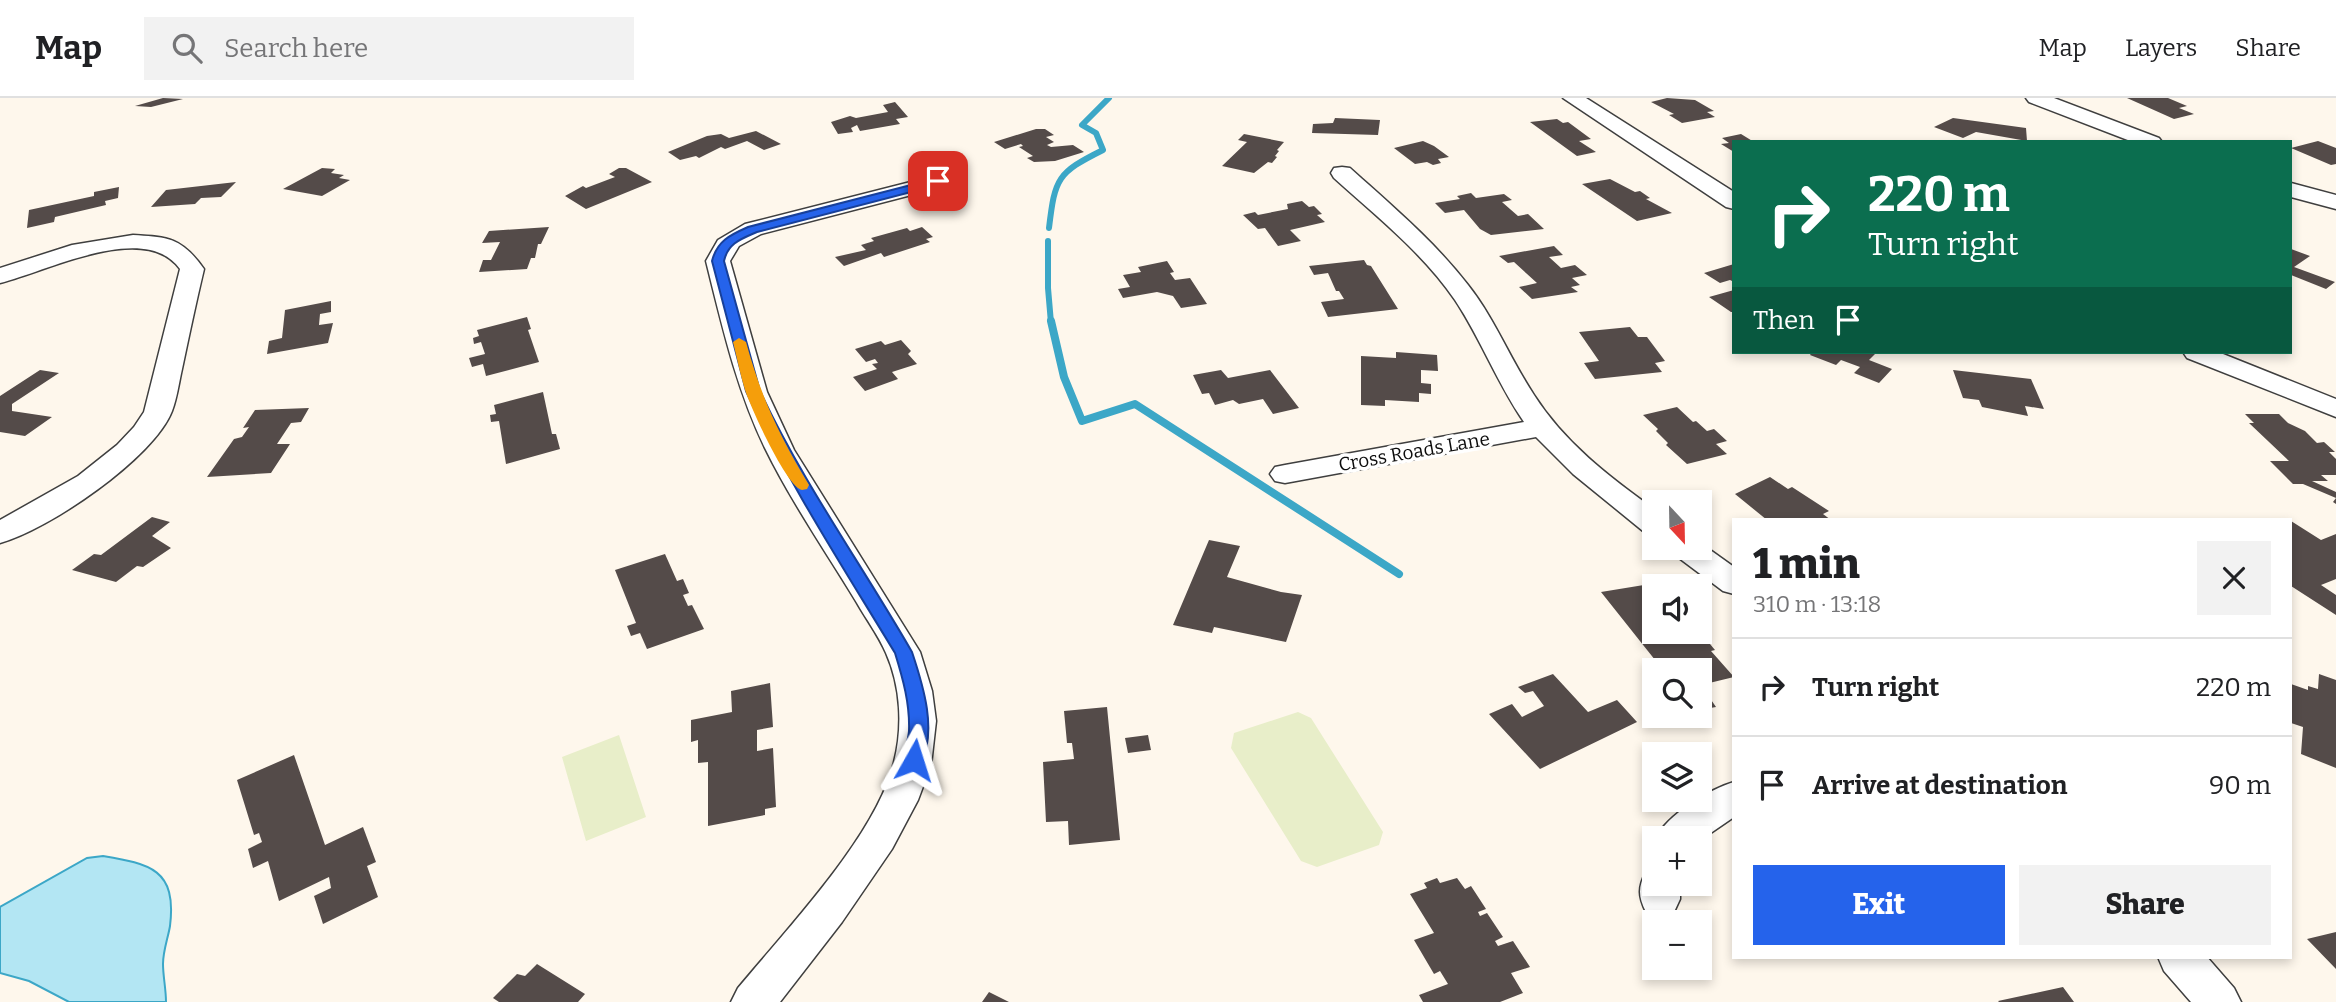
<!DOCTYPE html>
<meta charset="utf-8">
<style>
:root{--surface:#fff;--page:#f2f2f2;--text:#202124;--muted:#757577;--line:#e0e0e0;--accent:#2563eb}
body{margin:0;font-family:Bitter,serif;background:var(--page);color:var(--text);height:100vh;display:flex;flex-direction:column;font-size:26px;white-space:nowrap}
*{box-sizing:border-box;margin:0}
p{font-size:23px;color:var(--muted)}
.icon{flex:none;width:38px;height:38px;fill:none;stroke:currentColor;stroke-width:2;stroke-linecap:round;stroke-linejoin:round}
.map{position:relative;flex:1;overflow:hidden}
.drawer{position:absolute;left:1732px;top:420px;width:560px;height:441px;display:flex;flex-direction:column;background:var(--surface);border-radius:0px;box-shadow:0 4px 10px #0003}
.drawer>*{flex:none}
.top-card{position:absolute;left:1732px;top:42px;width:560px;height:214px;border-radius:0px;box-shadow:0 4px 10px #0003;background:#0b6e4f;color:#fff;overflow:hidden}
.needle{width:46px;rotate:158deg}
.tools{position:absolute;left:1642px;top:392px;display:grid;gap:14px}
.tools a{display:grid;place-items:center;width:70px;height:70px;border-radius:0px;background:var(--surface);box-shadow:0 4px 10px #0003;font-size:35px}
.pin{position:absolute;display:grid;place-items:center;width:60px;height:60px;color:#fff;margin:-30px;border-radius:14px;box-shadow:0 4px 10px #0006}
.me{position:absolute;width:77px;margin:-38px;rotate:6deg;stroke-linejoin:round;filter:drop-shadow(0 0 5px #0008)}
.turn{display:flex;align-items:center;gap:24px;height:147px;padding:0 21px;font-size:32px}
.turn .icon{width:91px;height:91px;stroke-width:2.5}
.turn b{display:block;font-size:49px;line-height:60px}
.then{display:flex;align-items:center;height:66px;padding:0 21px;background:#0003;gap:14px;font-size:26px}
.round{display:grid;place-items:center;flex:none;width:74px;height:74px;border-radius:0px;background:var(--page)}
.overview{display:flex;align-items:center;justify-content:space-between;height:119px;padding:0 21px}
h1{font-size:42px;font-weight:800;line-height:52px}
.action{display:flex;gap:14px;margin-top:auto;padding:14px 21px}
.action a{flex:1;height:80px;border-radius:0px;background:var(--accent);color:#fff;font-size:28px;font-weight:800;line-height:80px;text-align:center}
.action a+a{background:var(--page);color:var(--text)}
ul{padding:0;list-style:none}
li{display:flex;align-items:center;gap:21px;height:98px;padding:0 21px;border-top:2px solid var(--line)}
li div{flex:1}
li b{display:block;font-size:26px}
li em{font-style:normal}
header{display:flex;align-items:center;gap:42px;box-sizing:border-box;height:98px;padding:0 35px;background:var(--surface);border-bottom:2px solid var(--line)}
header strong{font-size:33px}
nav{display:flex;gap:38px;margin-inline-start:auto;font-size:24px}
.search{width:490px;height:63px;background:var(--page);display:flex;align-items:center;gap:18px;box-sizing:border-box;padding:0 24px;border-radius:0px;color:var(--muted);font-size:26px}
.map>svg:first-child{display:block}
.pitch{fill:#e8eec9}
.water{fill:#b3e6f3;stroke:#3ca7c7;stroke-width:2}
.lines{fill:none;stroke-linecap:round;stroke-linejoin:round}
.stream-far1{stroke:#3ca7c7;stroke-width:6}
.stream{stroke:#3ca7c7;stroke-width:8}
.building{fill:#544b49}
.minor-casing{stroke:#3f3f3f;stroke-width:3}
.minor{fill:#fff;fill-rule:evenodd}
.route{fill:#2563eb;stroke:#184099;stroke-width:2}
.slow{fill:#f59e0b}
.labels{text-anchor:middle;stroke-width:7;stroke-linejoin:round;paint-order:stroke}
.street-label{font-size:19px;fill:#0c0c0c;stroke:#fff}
</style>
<header>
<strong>Map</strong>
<div class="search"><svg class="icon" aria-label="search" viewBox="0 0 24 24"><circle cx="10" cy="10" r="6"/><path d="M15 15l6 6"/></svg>Search here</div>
<nav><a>Map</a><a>Layers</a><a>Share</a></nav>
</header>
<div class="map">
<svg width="2336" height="904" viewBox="0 0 2336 904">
<rect width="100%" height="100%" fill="#fef7ec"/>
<path class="pitch" d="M1298,614l13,6 72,114 -4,13 -62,22 -16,-6 -70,-113 3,-15z
M619,637l27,82 -60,24 -24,-84z"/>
<path class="water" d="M103,758c47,8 74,13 67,70 -2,12 -7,25 -7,38 0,12 3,25 3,38h-97l-40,-21 -29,-8v-66l87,-49z"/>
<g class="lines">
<path class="stream-far1" d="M1049,130c6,-50 8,-55 54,-78l-7,-17 -14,-8 27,-27
M1048,143v47l3,35"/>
<path class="stream" d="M1051,223l13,56 18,44 53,-17 264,170"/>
</g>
<path class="building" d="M163,0l20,1 -32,8 -16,-1z
M1667,0l28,2 19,11 -7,1 8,5 -33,6 -13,-8 5,-1 -23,-12z
M2127,0h41l19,8 -8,2 15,6 -20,5z
M895,4l13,15 -12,2 4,5 -40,7 -3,-6 -6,3 2,4 -15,2 -7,-12 19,-6 6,2 32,-6 -5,-7z
M1335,20l45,2 -2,15 -66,-2 1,-9 20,-1z
M1953,20l73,10 1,13 -51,-9 -13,6 -29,-11z
M1557,21l6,4 5,-1 23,17 -12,2 17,11 -19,4 -47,-34z
M1036,31h9l9,6 -8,2 8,5 -7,3 4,2 22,-2 11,7 -29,9 -21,1 -7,-4 6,-2 -14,-9 4,-1 -2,-2 -16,5 -11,-7z
M756,33l25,13 -17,6 -17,-9 -22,8 -4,-2 -22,11 -3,-2 -16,4 -12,-8 39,-16 14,-2 8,4z
M1244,36l40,8 -7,8 2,1 -4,5 2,1 -5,6 -4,-1 -14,11 -32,-7 25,-24 -9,-2z
M1741,36l13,8h-20v10l-13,-8 8,-1 -7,-5z
M1423,43l11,5 15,11 -11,2 3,4 -8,2 -6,-3 -12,2 -21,-16z
M2318,43l18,7v16l-5,1 -40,-17z
M322,70l13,1 -4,4 13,2 -5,3 11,2 -28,16 -39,-7z
M619,70h7l26,14 -66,27 -21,-13 18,-10 3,2 29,-11 -6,-3z
M1610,81l25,13 5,-1 10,7 -4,1 26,14 -35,8 -55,-37z
M236,84l-15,15 -20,1 -6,6 -44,3 15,-17z
M119,89l-1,11 -13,3 1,4 -51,12 -1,5 -27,6 2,-18 65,-14v-4z
M1471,95l5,5 28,-4 8,6 -10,2 16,14 10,-2 16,15 -53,6 -11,-6 -16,-19 -19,3 -10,-10 25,-4 -3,-3z
M1302,103l7,6 5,-1 8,8 -5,1 8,7 -35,8 11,11 -23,5 -13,-18 -7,1 -15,-14 12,-3 3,3 30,-6 -1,-5z
M549,129l-8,17h-3l-3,14h-4l-4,11 -48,3 4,-12h8l9,-18 -18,1 7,-12z
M922,129l11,10 -7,2 4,3 -46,15 -3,-4 -37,13 -9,-9 31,-7 -5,-5 13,-4 -3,-3 36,-10 3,3z
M1554,148l9,9 -14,2 12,11 14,-3 12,10 -15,3 8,7 -9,2 7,5 -46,7 -13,-12 18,-4 -23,-21 -6,1 -9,-7z
M2291,151l19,7 -16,11 41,15 -9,7 -35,-14z
M1364,162l3,5 4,1 27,43 -70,8 -7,-15 23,-3 -5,-8h-3l-8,-18 -14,2 -5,-9z
M1167,163l7,11 -4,1 5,7 15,-2 17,26 -26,4 -8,-12 -16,-4 -34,6 -5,-9 12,-2 -7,-12 18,-3 -3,-5z
M1734,166v18l-4,-2 -10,3 -16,-10z
M1734,192v22h-3l-22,-15z
M331,203v11l-11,2 -1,11 14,-2 -5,20 -61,11 2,-13 13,-3 3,-28z
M527,219l4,12 -3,1 11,32 -53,14 -3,-12 -11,3 -3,-9 16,-4 -4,-12 -7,2 -1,-6 6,-2 -2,-6z
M1630,229l8,10h9l18,24 -10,2 7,9 -67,7 -11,-16 15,-2 -20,-29z
M901,242l10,11 -3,3 9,10 -25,8 6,7 -33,12 -12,-14 24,-8 -5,-5 6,-1 -3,-4 -9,3 -11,-13 26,-8 4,4z
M1396,254l41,3 1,16 -17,-1v13l10,1v10l-12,-1v9l-34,-2v6l-24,-1v-49l35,2z
M1812,254h65l-8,8 23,9 -13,14 -25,-10 6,-6 -19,-7 -5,5 -26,-10z
M40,272l19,3 -47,31v7l40,6 -27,19 -25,-4v-36z
M1221,272l7,8 42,-8 29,38 -26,6 -10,-15 -24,5 -6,-4 -18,5 -6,-12 -7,1 -9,-19z
M1953,272l78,9 13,30 -19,-3 3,10 -46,-9 -3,-7 -16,-2z
M543,294l9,42h4l4,15 -54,15 -7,-43 -8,1 -1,-7 6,-1 -2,-9z
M1677,309l16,15 3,-1 11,10 7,-2 13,12 -11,3 11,10 -40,10 -21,-19 2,-2 -12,-12 2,-2 -15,-14z
M309,310l-8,14 -10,1 -14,21h13l-19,29 -64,4 27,-38 8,-2 7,-10 -6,1 12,-18z
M2245,316h34l9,9 17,8 12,12 7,-1 11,10h-6l7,7v16h-15l7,6h-16l24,11v12l-3,-2 3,-4 -33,-14h-10l-23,-23h19l-40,-38h5z
M1770,379l18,12 4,-2 37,24 -6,3 8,6h-64l-32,-26z
M152,419l18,5 -18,14 19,12 -28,19 -6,-1 -21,16 -44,-12 22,-16 7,1z
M2291,423l30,19 15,-6v45l-15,6 15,10v20l-45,-29z
M1209,442l31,6 -13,31 54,15 21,3 -16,47 -72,-15 -2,6 -39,-8z
M665,456l12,27 6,-2 6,14 -6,2 5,11 4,-1 12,24 -57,20 -7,-16 -9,3 -4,-10 9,-3 -21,-53z
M1650,486l4,3v45h46l15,18 -4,1 23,26 -33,8 15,22 -17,3v-40h-36l-62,-78z
M1553,576l35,38 29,-12 20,22 -97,47 -51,-55 23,-10 10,13 22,-11 -11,-15 -8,2 -7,-6z
M2319,576l17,6v88l-35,-14 2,-27 -12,-4v-39l17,6v-4l10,3z
M770,585l3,44 -16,3v21l16,-3 3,59 -11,2v6l-57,11v-64l-10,1v-23l-7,2v-22l41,-8 -1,-21z
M1107,609l13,133 -51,5 -1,-24 -22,1 -3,-60 31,-3 -2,-16h-5l-3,-32z
M1148,637l3,15 -23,3 -3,-15z
M294,657l31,90 38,-18 13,35 -9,4 11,31 -55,27 -9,-28 17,-8 -2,-11 -50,24 -11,-40 -15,7 -5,-19 14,-7 -3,-9 -5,2 -17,-55z
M1437,780l3,5 17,-5 8,11 6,-3 15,23 -8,3 2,4 7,-3 16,24 -8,4 3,5 15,-5 17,26 -19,6 12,20 -23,9h-77l-4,-7 29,-11 -8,-13 -6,3 -20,-34 20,-7 -24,-39 17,-6 -3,-5z
M2336,834v37l-29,-30z
M537,866l48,30 -7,8h-79l-6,-4 24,-24 8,2z
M2063,889l11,15h-75l-1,-1z
M989,894l20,10h-27z"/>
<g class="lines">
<g class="minor-casing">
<path id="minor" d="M1563,0h23l148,94v17l-8,-2z
M2026,0h28l105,40 3,4h-29l-104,-40z
M1342,69l8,1c41,37 84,73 118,117 27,34 42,74 66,110 30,47 75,82 120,114v25l-11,-3 -70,-57 -37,-37 -251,46 -10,-2 -5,-7 5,-7 10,-2 239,-43c-27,-39 -43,-83 -69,-122 -32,-47 -79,-84 -121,-122l-3,-5 3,-5z
M938,77l8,1 3,5 -3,5 -185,48 -22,12 -9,15 37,131 27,58 126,202 12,39 4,30 -5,44 -13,35 -26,49 -50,73 -62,80h-49l7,-14c48,-58 139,-153 156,-226 9,-35 7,-75 -8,-109 -7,-17 -20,-34 -29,-50 -31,-51 -66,-102 -92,-155 -29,-60 -43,-123 -59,-187l12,-21 27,-16z
M2291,85l45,12v14l-45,-12z
M133,137c36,2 49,3 71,34 -8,33 -15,67 -22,100 -3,13 -5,29 -10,42 -18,47 -124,119 -172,132v-23l78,-44 39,-31 17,-18 10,-15 36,-143c-35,-49 -134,3 -180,14v-15l72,-23z
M2183,254h35l118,47v18l-149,-59z
M1699,444l35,25v27l-11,-3 -48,-36 -5,-7h29z
M1734,684v35l-35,24v-3h-43c11,-23 54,-49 78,-56z
M1654,771v15h26v15l-6,13 -14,5 -14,-5c-8,-16 -8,-25 0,-40z
M2158,859h49l27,31 7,14h-50l-27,-31z"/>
</g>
<use href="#minor" class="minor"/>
</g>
<path class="route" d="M938,80l4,1v5l-185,48c-16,7 -29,11 -33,29l36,130c43,92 102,174 152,261 11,33 26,80 8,113l-6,2 -7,-2c-5,-10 1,-22 2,-34 1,-27 -6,-52 -14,-78 -52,-86 -107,-170 -149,-262l-34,-130c5,-20 18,-26 36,-34z"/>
<path class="slow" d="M739,240l7,4c15,55 34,95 63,143l-2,4 -5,1c-16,-4 -51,-82 -57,-100 -5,-16 -8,-32 -12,-48z"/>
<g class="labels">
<g class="street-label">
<text transform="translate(1414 353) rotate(-10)" y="7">Cross Roads Lane</text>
</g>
</g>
</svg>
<div class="tools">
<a><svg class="needle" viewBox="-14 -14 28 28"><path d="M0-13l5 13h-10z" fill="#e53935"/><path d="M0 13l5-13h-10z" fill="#757577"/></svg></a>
<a><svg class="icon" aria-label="sound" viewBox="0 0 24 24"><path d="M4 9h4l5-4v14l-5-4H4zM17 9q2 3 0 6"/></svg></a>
<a><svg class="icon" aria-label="search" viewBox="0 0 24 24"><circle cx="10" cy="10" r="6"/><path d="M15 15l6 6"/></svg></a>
<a><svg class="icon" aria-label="layers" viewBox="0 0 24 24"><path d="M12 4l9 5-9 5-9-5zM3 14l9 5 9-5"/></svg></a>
<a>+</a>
<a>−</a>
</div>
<div class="pin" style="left:938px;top:83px;background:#d93025"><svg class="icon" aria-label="arrive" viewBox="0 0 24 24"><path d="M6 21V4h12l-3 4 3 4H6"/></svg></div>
<svg class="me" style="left:914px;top:662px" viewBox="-20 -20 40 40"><path d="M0-17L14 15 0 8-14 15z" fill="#2563eb" stroke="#fff" stroke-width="4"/></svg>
<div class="top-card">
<div class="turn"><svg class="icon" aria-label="right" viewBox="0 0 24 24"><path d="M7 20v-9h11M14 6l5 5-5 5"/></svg><div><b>220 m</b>Turn right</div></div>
<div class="then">Then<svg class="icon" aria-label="arrive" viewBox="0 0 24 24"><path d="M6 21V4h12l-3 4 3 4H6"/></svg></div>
</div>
<section class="drawer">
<div class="overview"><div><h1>1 min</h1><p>310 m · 13:18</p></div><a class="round"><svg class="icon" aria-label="close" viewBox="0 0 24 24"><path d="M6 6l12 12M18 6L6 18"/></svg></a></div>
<ul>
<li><svg class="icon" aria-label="right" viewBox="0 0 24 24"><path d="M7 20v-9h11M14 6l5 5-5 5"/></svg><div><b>Turn right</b></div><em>220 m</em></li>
<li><svg class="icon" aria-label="arrive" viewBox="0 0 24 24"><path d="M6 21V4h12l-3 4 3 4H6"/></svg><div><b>Arrive at destination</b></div><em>90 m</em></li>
</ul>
<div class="action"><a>Exit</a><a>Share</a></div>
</section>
</div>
